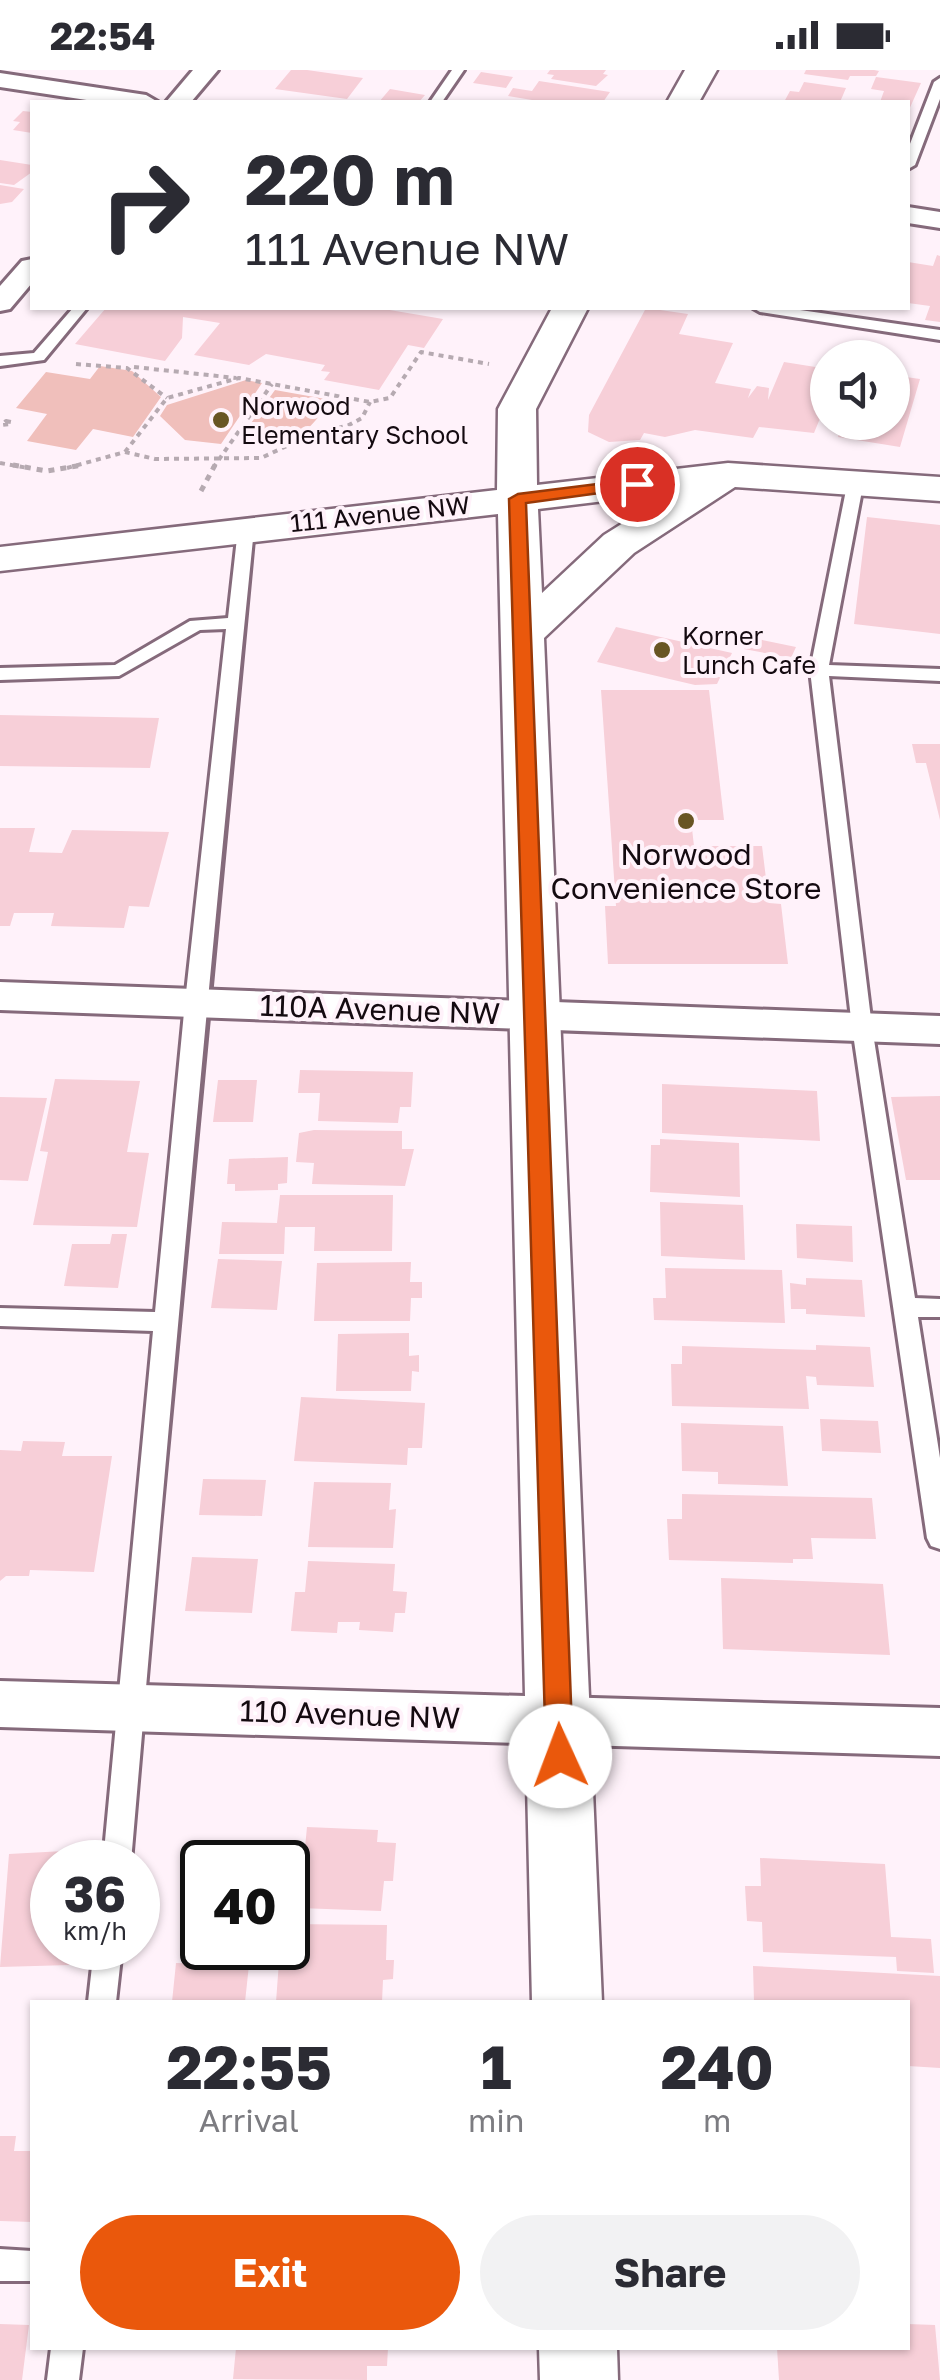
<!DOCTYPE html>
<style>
:root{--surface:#fff;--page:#f2f2f3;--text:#2b2b33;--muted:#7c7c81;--accent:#ea580c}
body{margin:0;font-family:"Golos Text",sans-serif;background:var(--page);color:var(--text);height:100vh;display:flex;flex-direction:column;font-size:38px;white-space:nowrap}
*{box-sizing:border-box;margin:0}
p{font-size:32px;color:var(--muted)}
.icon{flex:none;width:55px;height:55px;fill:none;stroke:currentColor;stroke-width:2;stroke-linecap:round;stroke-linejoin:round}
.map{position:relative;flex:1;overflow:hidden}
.details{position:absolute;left:30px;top:1930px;width:880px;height:350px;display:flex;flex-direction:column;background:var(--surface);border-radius:0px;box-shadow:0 2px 8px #0004}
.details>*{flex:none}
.banner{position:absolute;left:30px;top:30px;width:880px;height:210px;border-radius:0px;box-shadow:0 2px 8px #0004;background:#fff;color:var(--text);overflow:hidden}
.fabs{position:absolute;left:810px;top:270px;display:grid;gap:20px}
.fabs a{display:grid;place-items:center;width:100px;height:100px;border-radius:50%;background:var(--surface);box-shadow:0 2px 8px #0004;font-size:50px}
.speed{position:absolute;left:30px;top:1770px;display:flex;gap:20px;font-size:50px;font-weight:700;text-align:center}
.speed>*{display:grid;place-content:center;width:130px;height:130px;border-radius:50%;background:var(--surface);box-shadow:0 2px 8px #0004;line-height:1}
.speed small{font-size:25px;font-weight:400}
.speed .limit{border:5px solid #111;border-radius:15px;background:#fff;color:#111}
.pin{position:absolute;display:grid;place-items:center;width:85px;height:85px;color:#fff;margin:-42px;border:5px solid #fff;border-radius:50%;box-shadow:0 2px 10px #0007}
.me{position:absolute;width:110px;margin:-55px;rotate:358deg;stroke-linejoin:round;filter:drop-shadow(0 0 8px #0008)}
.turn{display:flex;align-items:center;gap:35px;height:210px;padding:0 50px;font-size:45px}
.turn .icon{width:130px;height:130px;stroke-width:2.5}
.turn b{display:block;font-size:70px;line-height:85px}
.eta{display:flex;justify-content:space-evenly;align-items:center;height:170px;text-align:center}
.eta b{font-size:60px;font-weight:700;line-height:70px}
.cta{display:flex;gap:20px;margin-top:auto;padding:20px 50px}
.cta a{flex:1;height:115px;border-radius:60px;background:var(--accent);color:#fff;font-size:40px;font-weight:700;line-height:115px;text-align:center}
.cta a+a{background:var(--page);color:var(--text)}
.status{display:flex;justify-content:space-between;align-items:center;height:70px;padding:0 50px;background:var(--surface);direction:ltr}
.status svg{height:28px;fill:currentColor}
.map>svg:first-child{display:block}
.green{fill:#f0bfbb}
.building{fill:#f7cfd8}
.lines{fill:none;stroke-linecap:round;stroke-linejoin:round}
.lane-casing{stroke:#856a7b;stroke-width:6}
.street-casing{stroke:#856a7b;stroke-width:6}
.secondary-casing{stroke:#856a7b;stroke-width:5}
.path-far1{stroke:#b6aab1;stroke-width:4;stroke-dasharray:5 5;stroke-linecap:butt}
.path{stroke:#b6aab1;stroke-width:5;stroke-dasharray:6 6;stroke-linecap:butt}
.lane{fill:#fff;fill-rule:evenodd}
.street{fill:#fff;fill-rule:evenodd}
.secondary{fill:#fff;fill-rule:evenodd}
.route{fill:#ea580c;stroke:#983908;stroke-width:2.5}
.poi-dot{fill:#685523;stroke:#fff2fa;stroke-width:4}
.labels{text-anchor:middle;stroke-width:8;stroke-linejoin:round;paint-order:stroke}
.far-poi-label{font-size:25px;fill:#140a10;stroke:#fff2fa;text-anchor:start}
.far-street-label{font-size:25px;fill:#140a10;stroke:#fff2fa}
.poi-label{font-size:30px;fill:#140a10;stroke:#fff2fa}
.street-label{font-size:30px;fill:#140a10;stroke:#fff2fa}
</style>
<div class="status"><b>22:54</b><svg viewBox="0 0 49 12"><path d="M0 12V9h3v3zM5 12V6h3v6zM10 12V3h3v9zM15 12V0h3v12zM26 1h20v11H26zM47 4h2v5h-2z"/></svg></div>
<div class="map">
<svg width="940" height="2310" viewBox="0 0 940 2310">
<rect width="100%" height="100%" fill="#fff2fa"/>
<path class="green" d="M100,296l32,5 29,26 -28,40 -40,-8 -17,21 -49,-9 20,-27 -31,-6 30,-36 44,7z
M246,310l16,3 -41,61 -36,-4 -25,-24 7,-11z
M275,320l56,10c-28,41 -41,46 -90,37z"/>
<path class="building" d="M291,0h16l56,8 -16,21 -72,-10z
M550,0h56l-3,4 5,1 -12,11 -45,-7 3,-4 -7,-1z
M806,0h68l5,1 -3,5h-26l-2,4 -44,-6z
M481,2l32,5 -7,11 -33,-5z
M876,7l45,6 -13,29v-10h-28l4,-11 -13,-2z
M539,11l71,11 -7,10h-59l-36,-6 5,-8 19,3z
M804,12l42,6 -6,14h-56l6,-11 9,1z
M390,19l35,6 -6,7h-40z
M23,41l9,1v21l-19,-3 7,-8 -7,-1z
M0,90l32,5v7l-18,13 -14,-2z
M0,115l24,4 -12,13 -12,2z
M937,185l3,1v66l-15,-2 5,-14 -22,-3v-41l25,4z
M106,238h272l65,11 -19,29 -16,-3 -29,45 -55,-10 6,-8 -9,-1 4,-6 -59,-11 -17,11 -55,-10 26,-32 -37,-6 -1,21 -17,23 -90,-17z
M646,238l42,6 -9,20 54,9 -18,40 36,6 -3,9 9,-12 12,2 -1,12 16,-38 44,7v30l-14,34 -55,-6 -6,11 -58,-8 -30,7 -21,-4 -4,7 -31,2 -21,-10 1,-17z
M892,305l28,4 -20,68 -62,-10 5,-15h49z
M867,447l73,8v109l-86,-10z
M616,557l116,26 -15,31 -22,1 -98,-23z
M748,567l48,10 -5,11 -47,-9z
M601,620h108l15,130h-33l3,26h68l7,57 12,1 7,60h-180l-3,-58h11z
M0,645l159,3 -9,50 -150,-2z
M912,674h28v76l-14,-57h-10z
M0,758h35l-6,24 33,1 10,-23 97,2 -20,75 -20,-1 -5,22 -73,-2 3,-13h-40l-4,13h-10z
M300,1000l113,2 -2,35h-11l-2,16 -80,-2 2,-28h-22z
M55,1009l85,2 -13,71 22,1 -12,74 -104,-2 15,-73 -8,-1z
M218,1010h39l-4,42h-40z
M662,1014l155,7 3,50 -158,-8z
M940,1026v84h-34l-15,-83z
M0,1027l47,1 -19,83 -28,-1z
M314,1060l88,1v18h12l-9,37 -93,-2 2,-21 -18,-1 3,-29z
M660,1069l79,4 1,54 -90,-5 1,-47h9z
M288,1087l-1,26 -9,1v6l-43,1v-7h-8l2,-25z
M280,1125h113l-1,56h-78l1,-24h-30l-1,27h-65l3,-32 55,1z
M660,1132l83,3 2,55 -84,-4z
M796,1154l56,2 1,36 -56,-4z
M112,1164h15l-9,54 -54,-2 8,-42h38z
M218,1189l64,2 -5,49 -66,-2z
M411,1192l-1,20h12v16h-11l-1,23h-96l3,-58z
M665,1198l117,2 3,53 -131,-3 -1,-22h13z
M806,1208l56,2 3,37 -59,-3v-5h-15l-1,-26 16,2z
M409,1263v23l10,-1v17l-7,-1 -1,20h-75l2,-57z
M816,1275l54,2 4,40 -57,-2 -1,-8 -10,-1 3,33 -137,-3 -1,-42h11v-18l134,4z
M301,1327l124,6 -3,45h-14l-1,17 -113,-4z
M820,1349l58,2 3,32 -59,-2z
M681,1353l102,3 5,60 -70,-2v-12l-36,-1z
M23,1371l42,1 -3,14h50l-18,116 -64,-2 -1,6h-23l-6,5v-131l21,1z
M203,1409l63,1 -4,36 -63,-1z
M314,1412l77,1 -2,27 7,-1 -3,39 -85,-1z
M682,1424l190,4 4,41 -65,-1 2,21h-20v4l-124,-3 -2,-41h15z
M192,1487l66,2 -6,54 -67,-2z
M308,1491l87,3 -2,27 14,1 -2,21h-10l-2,19 -34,-2 1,-8h-22l-1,11 -46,-2 4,-39h10z
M721,1508l162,6 7,71 -167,-6z
M307,1757l71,3 -1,12 19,1 -3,38h-9l-3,30 -82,-3z
M64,1781l-1,11h-11v86h20l-2,17 -70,2 9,-113z
M760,1788l125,6 6,73 40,2 3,34 -37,-2 -1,-14 -133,-5 -1,-30 -15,-1 -2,-35h16z
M288,1854l99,1 -1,35h8l-1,19 -10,1 -1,22h-106l4,-54h8z
M176,1893l73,2 -4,37h-73z
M753,1896l187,10v92l-32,-2v-64h-154z
M0,2066h16l-2,15h18v71l-32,-1z
M0,2254l29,1 -7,55h-22z
M908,2254l27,1 5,55h-161l-2,-32h131z
M236,2278h152l-1,18h-20v14l-134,-1z"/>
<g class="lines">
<g class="lane-casing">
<path id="lane" d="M452,0h12l-22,32h-12z
M940,8v21l-25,66 -7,4v-20l26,-67z
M73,238h14l-43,52 -44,6v-10l34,-3z
M753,238h33l154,22v10l-180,-28z
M856,405l8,5 -35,185 111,4v12l-111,-5 43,351 43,271 25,1v18h-22l22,141v91l-9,-3 -4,-8 -75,-511 -42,-357 38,-190z
M246,454l8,5c-45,442 -85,888 -123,1333h-28l50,-531 -153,-5v-18l155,4 30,-310 41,-373 -26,1 -81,46 -119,4v-12l115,-3 75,-44 38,-3 10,-89z
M94,1878h28l-6,54h-28z
M0,2179l32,2v30h-32z
M51,2278h32l-4,32h-32z"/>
</g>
<g class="street-casing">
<path id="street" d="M193,0h25l-27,32h-25z
M0,3l146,22 12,7h-58l-100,-15z
M908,137l32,5v16l-32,-5z
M32,189v24l-22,26 -10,2v-25l22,-25z
M0,912l940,34v28l-940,-34z
M0,1611l940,27v48l-940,-29z"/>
</g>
<g class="secondary-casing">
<path id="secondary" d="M685,0h32l-18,32h-32z
M552,238h36l-52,101 1,76 191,-22 212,14v24l-205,-14 -101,66 -90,85 58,1364h-70l-34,-1488 -498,57v-24l497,-57 1,-81zM671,423l-67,42 -62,58 -4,-84z
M539,2278h78l1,32h-78z"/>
</g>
<path class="path-far1" d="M76,294l51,4 40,30
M134,297l102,11
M6,351l5,1v2l-9,1z
M125,382l42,-54 72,-20 131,24 20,-4 31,-46 68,12
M0,393l28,5
M67,398l58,-16 30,7 106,-1 49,-23 39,-10 13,-7 8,-16
M213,398l59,-84"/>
<path class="path" d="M13,395l34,6 36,-6
M201,421l14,-26"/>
<use href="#lane" class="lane"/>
<use href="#street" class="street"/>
<use href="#secondary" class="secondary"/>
</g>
<path class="route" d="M637,409l8,5 -2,3 -117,16 47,1253 -4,10 -9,3 -10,-3 -4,-10 -37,-1257 9,-5z"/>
<g class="poi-dot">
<circle cx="221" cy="350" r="10"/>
<circle cx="662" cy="580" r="10"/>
<circle cx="686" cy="751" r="10"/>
</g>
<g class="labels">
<g class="far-poi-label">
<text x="241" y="345">Norwood<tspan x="241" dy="29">Elementary School</tspan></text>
<text x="682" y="575">Korner<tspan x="682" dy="29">Lunch Cafe</tspan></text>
</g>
<g class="far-street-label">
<text transform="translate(380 444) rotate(-6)" y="9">111 Avenue NW</text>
</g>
<g class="poi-label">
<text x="686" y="795">Norwood<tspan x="686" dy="34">Convenience Store</tspan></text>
</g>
<g class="street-label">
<text transform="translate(380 940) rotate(2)" y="10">110A Avenue NW</text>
<text transform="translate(350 1645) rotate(2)" y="10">110 Avenue NW</text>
</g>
</g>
</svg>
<div class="fabs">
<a><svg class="icon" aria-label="sound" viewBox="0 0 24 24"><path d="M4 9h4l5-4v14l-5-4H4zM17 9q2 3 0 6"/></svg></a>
</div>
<div class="speed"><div>36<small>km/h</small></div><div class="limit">40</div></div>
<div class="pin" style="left:637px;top:414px;background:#d93025"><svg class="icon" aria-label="arrive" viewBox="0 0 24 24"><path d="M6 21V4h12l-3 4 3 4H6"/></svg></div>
<svg class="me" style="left:560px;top:1686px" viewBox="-20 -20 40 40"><circle r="19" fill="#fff"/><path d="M0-13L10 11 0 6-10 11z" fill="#ea580c"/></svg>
<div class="banner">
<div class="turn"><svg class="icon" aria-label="right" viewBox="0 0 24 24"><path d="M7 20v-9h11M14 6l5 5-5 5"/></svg><div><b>220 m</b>111 Avenue NW</div></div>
</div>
<section class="details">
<div class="eta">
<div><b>22:55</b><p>Arrival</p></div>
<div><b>1</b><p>min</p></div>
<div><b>240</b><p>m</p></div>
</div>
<div class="cta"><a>Exit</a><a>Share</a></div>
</section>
</div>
